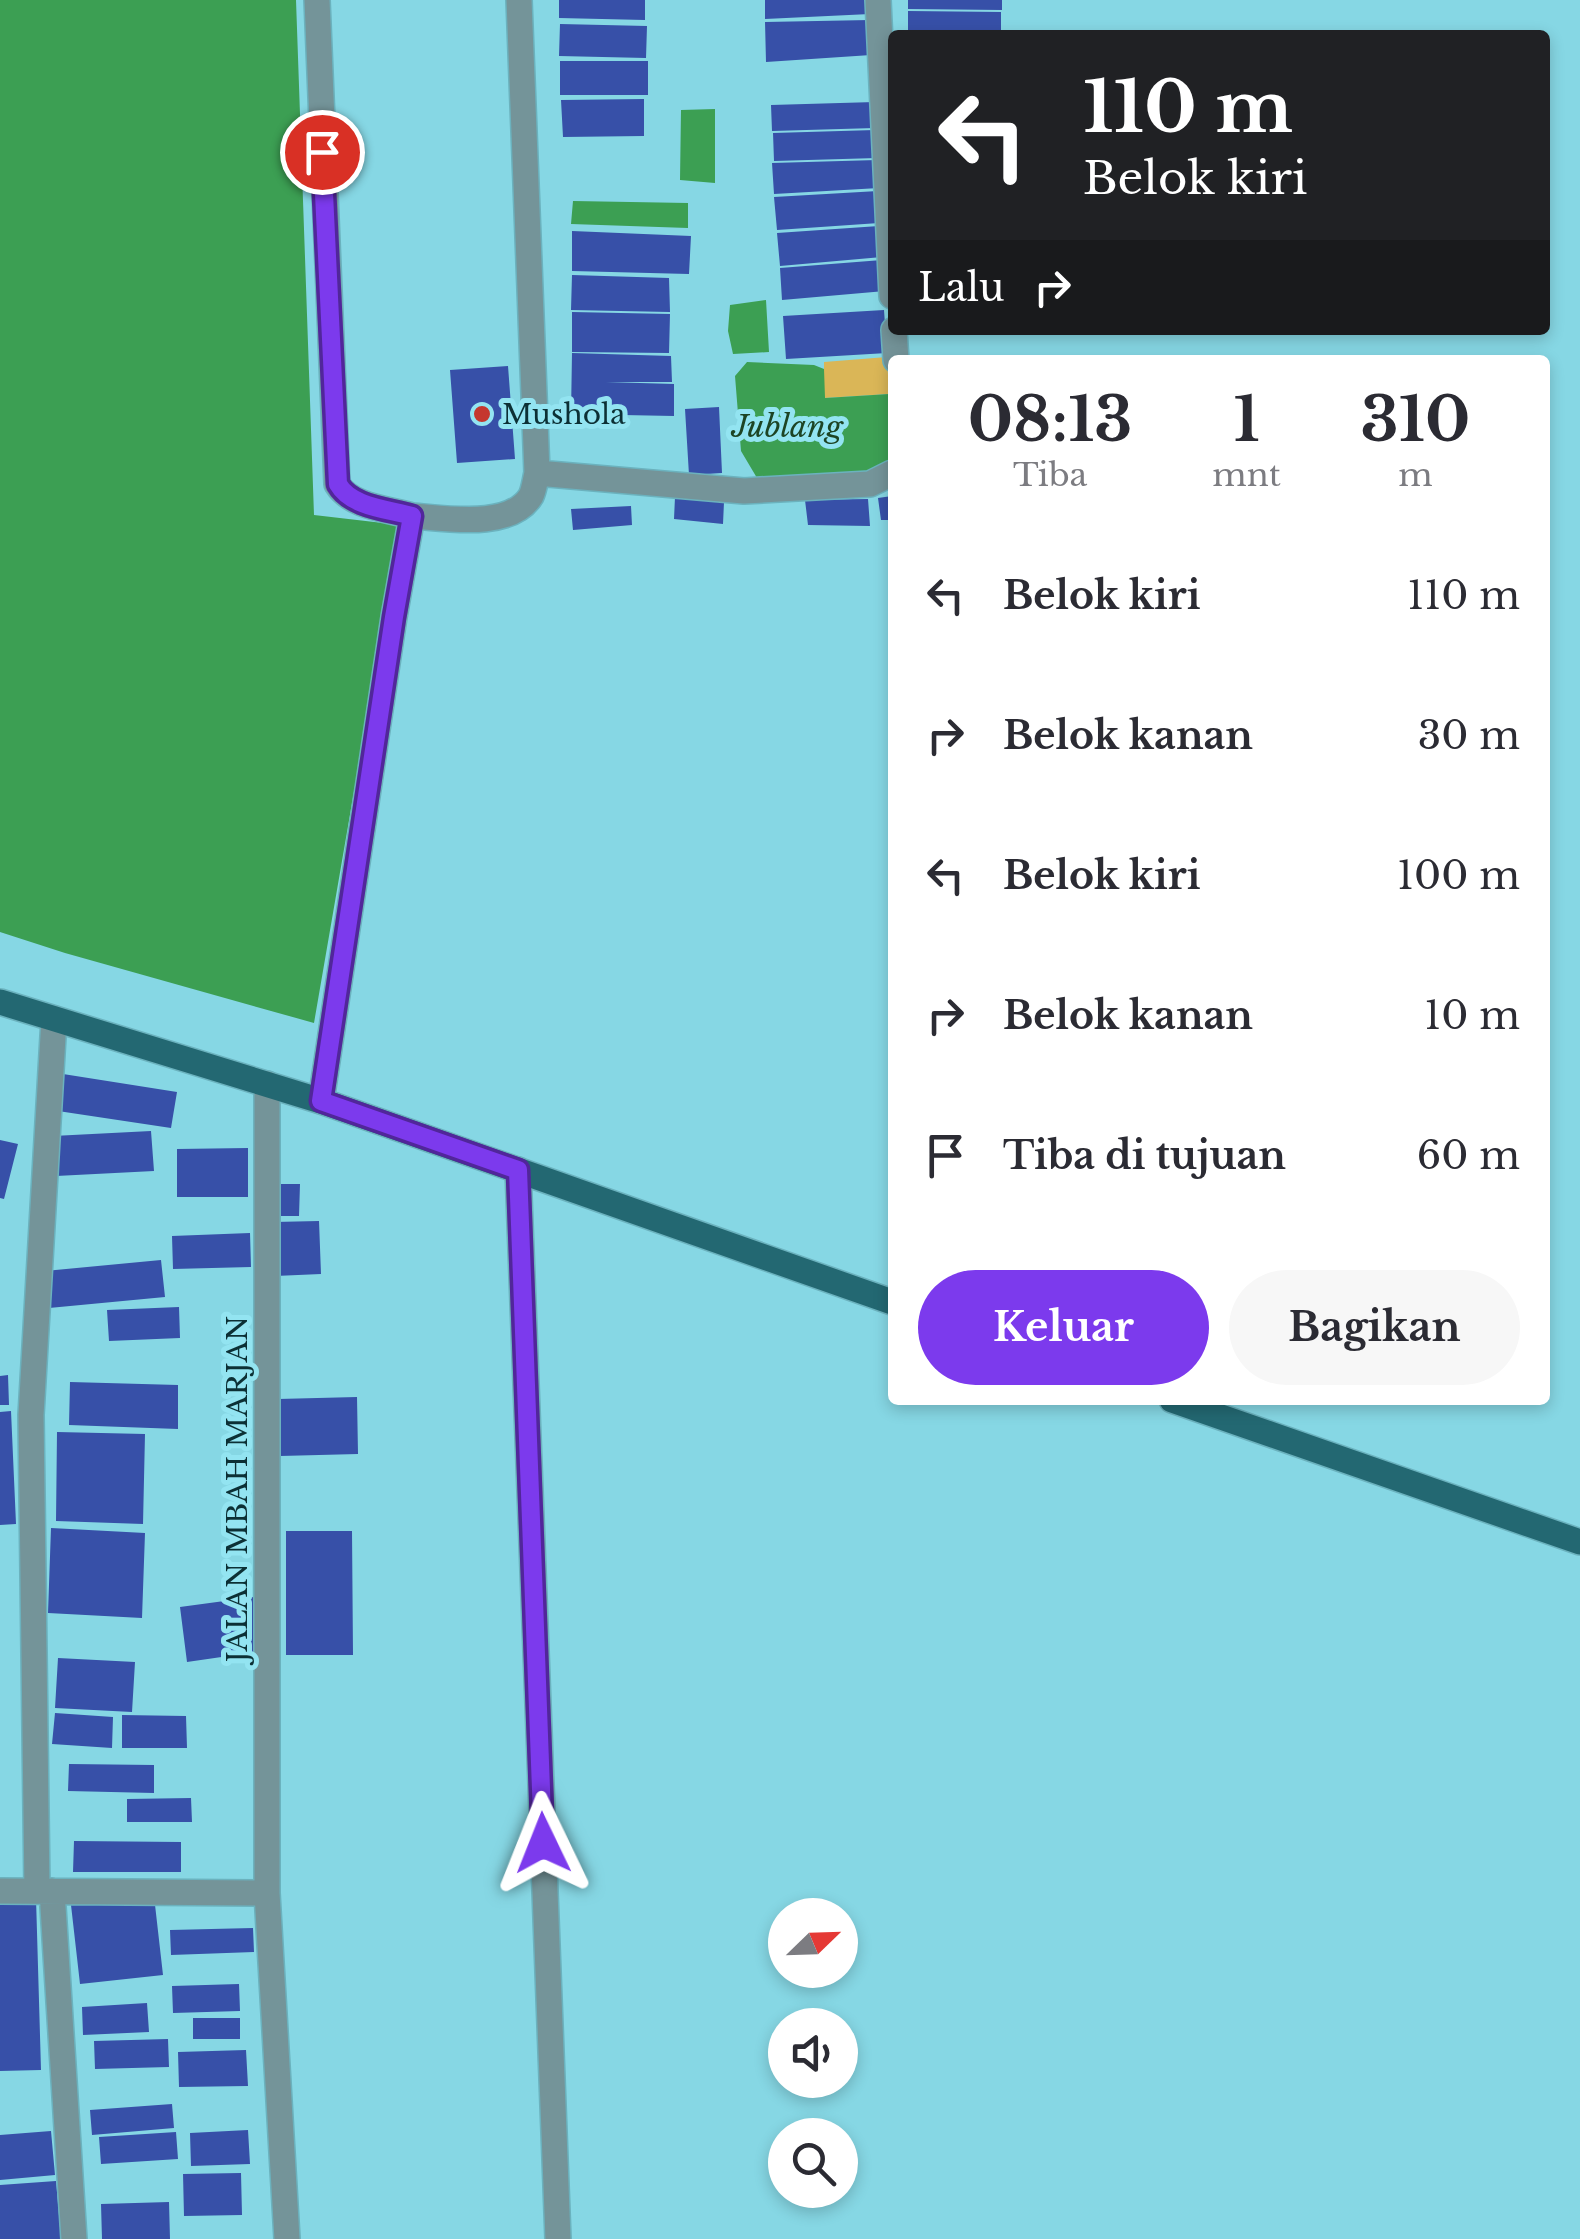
<!DOCTYPE html>
<html lang="id">
<style>
:root{--surface:#fff;--page:#f7f7f7;--text:#2b2b33;--muted:#7c7c81;--accent:#7c3aed}
body{margin:0;font-family:"Libre Baskerville",serif;background:var(--page);color:var(--text);height:100vh;display:flex;flex-direction:column;font-size:38px;white-space:nowrap}
*{box-sizing:border-box;margin:0}
p{font-size:32px;color:var(--muted)}
.icon{flex:none;width:55px;height:55px;fill:none;stroke:currentColor;stroke-width:2;stroke-linecap:round;stroke-linejoin:round}
.map{position:relative;flex:1;overflow:hidden}
.side{position:absolute;left:888px;top:355px;width:662px;height:1050px;display:flex;flex-direction:column;background:var(--surface);border-radius:10px;box-shadow:0 5px 15px #0003}
.side>*{flex:none}
.banner{position:absolute;left:888px;top:30px;width:662px;height:305px;border-radius:10px;box-shadow:0 5px 15px #0003;background:#202124;color:#fff;overflow:hidden}
.needle{width:65px;rotate:67deg}
.tools{position:absolute;left:768px;top:1898px;display:grid;gap:20px}
.tools a{display:grid;place-items:center;width:90px;height:90px;border-radius:50%;background:var(--surface);box-shadow:0 5px 15px #0003;font-size:50px}
.pin{position:absolute;display:grid;place-items:center;width:85px;height:85px;color:#fff;margin:-42px;border:5px solid #fff;border-radius:50%;box-shadow:0 2px 10px #0007}
.me{position:absolute;width:110px;margin:-55px;rotate:358deg;stroke-linejoin:round;filter:drop-shadow(0 0 8px #0008)}
.turn{display:flex;align-items:center;gap:35px;height:210px;padding:0 30px;font-size:45px}
.turn .icon{width:130px;height:130px;stroke-width:2.5}
.turn b{display:block;font-size:70px;line-height:85px}
.then{display:flex;align-items:center;height:95px;padding:0 30px;background:#0003;gap:20px;font-size:38px}
.eta{display:flex;justify-content:space-evenly;align-items:center;height:170px;text-align:center}
.eta b{font-size:60px;font-weight:800;line-height:70px}
.action{display:flex;gap:20px;margin-top:auto;padding:20px 30px}
.action a{flex:1;height:115px;border-radius:60px;background:var(--accent);color:#fff;font-size:40px;font-weight:800;line-height:115px;text-align:center}
.action a+a{background:var(--page);color:var(--text)}
ul{padding:0;list-style:none}
li{display:flex;align-items:center;gap:30px;height:140px;padding:0 30px}
li div{flex:1}
li b{display:block;font-size:38px}
li em{font-style:normal}
.map>svg:first-child{display:block}
.green{fill:#dab657}
.water{fill:#3c9f53}
.building{fill:#3750a8}
.lines{fill:none;stroke-linecap:round;stroke-linejoin:round}
.minor-casing{stroke:#6bb2be;stroke-width:28}
.major-casing{stroke:#6bb2be;stroke-width:28}
.minor{stroke:#749499;stroke-width:25}
.major{stroke:#236872;stroke-width:25}
.route-casing{stroke:#51269a;stroke-width:25}
.route{stroke:#7c3aed;stroke-width:18}
.poi-dot{fill:#c5372e;stroke:#93e4f1;stroke-width:4}
.labels{text-anchor:middle;stroke-width:10;stroke-linejoin:round;paint-order:stroke}
.poi-label{font-size:28px;fill:#0c3035;stroke:#93e4f1;text-anchor:start}
.street-label{font-size:28px;fill:#0c3035;stroke:#93e4f1}
.water-label{font-size:30px;font-style:italic;fill:#1d4424;stroke:#93e4f1}
</style>
<div class="map">
<svg width="1580" height="2239" viewBox="0 0 1580 2239">
<rect width="100%" height="100%" fill="#86d7e4"/>
<path class="green" d="M887,357l2,37 -65,4v-36z"/>
<path class="water" d="M0,0h296l18,515 86,10 -86,498 -249,-70 -65,-21z
M715,109v74l-35,-3 1,-70z
M573,201l115,2v25l-117,-4z
M766,300l3,52 -36,2 -5,-23 2,-26z
M747,362l67,3 10,4 1,29 64,-4c3,23 11,58 -3,77l-129,7 -16,-27 -6,-75z"/>
<path class="building" d="M559,0h86v20l-86,-2z
M765,0h104l1,14 -105,5z
M908,0h94v10l-94,-1z
M908,11l93,1v23h-93z
M870,20l1,35 -105,7 -1,-40z
M560,24l87,2 -1,32 -87,-2z
M560,61h88v34h-88z
M644,99v37l-81,1 -2,-37z
M875,102v26l-103,3 -1,-26z
M875,130l2,28 -103,3 -1,-28z
M877,160l2,28 -105,6 -2,-31z
M878,191l1,32 -102,7 -3,-33z
M879,226l3,31 -102,9 -3,-33z
M572,231l119,5 -2,38 -117,-3z
M882,260l3,31 -103,9 -2,-32z
M572,275l97,3 1,34 -99,-2z
M884,310l3,43 -101,6 -3,-43z
M572,312l98,2 -1,39 -97,-1z
M572,353l99,3 1,26h-66l68,2v32l-103,-2z
M508,366l7,93 -58,4 -7,-93z
M719,407l3,66 -33,2 -4,-66z
M892,496v24h-11l-3,-22z
M675,497l49,5 -1,22 -49,-5z
M868,499l2,27 -62,-1 -3,-25z
M631,506l1,19 -59,5 -2,-21z
M63,1074l114,18 -6,36 -113,-17z
M151,1131l3,40 -98,5 -3,-40z
M0,1140l18,4 -14,55 -4,-1z
M248,1148v49h-71v-48z
M279,1184h21l-1,32h-20z
M319,1221l2,53 -46,2 -1,-54z
M250,1233l1,34 -78,2 -1,-33z
M161,1260l4,37 -116,11 -4,-37z
M179,1307l1,31 -71,3 -2,-31z
M8,1375l1,30h-9v-29z
M70,1382l108,3v44l-109,-4z
M357,1397l1,57 -78,2 -2,-57z
M11,1411l5,113 -16,1v-113z
M57,1432l88,2 -2,90 -87,-3z
M51,1528l94,5 -3,85 -94,-5z
M286,1531h66l1,124h-67z
M254,1597l8,54 -75,11 -7,-55z
M58,1658l77,4 -3,50 -77,-4z
M55,1713l58,4 -1,31 -60,-4z
M122,1715l64,1 1,32h-65z
M69,1764l85,1v28l-86,-2z
M191,1798l1,24h-65v-23z
M74,1841l107,1v30h-108z
M154,1896l9,79 -83,9 -9,-79z
M36,1898l5,172 -41,1v-172z
M253,1928l1,24 -83,3 -1,-25z
M239,1984l1,27 -67,2 -1,-27z
M147,2003l2,29 -66,3 -1,-28z
M193,2018h47v21h-47z
M168,2039l1,28 -74,2 -1,-28z
M246,2050l2,36 -69,1 -1,-35z
M172,2104l2,24 -82,7 -2,-25z
M248,2130l2,34 -59,2 -1,-33z
M51,2131l4,44 -55,5v-45z
M176,2132l2,27 -77,5 -2,-27z
M241,2173l1,42 -58,1 -1,-42z
M56,2181l5,58h-61v-54z
M169,2202l1,37h-68l-1,-35z"/>
<g class="lines">
<g class="minor-casing">
<path id="minor" d="M317,0l20,484c14,23 50,25 75,32
M519,0l18,473 207,18 126,-7 22,-11
M878,0l14,296
M894,330l2,30
M321,1101l73,-484 18,-101c33,2 98,14 119,-20 3,-6 4,-15 6,-23
M518,1170l40,1069
M0,1891l267,2 20,346
M37,1891l-6,-476 23,-396
M52,1891l22,348
M267,1893v-809"/>
</g>
<g class="major-casing">
<path id="major" d="M0,1002l321,99 571,201
M1172,1400l408,142"/>
</g>
<use href="#minor" class="minor"/>
<use href="#major" class="major"/>
</g>
<g class="lines">
<g class="route-casing">
<path id="route" d="M322,152l16,332c13,23 49,25 74,32l-18,101 -73,484 197,69 25,673"/>
</g>
<use href="#route" class="route"/>
</g>
<circle class="poi-dot" cx="482" cy="414" r="10"/>
<g class="labels">
<g class="poi-label">
<text x="502" y="424">Mushola</text>
</g>
<g class="street-label">
<text transform="translate(237 1489) rotate(-90)" y="10">JALAN MBAH MARJAN</text>
</g>
<g class="water-label">
<text x="787" y="437">Jublang</text>
</g>
</g>
</svg>
<div class="tools">
<a><svg class="needle" viewBox="-14 -14 28 28"><path d="M0-13l5 13h-10z" fill="#e53935"/><path d="M0 13l5-13h-10z" fill="#7c7c81"/></svg></a>
<a><svg class="icon" aria-label="sound" viewBox="0 0 24 24"><path d="M4 9h4l5-4v14l-5-4H4zM17 9q2 3 0 6"/></svg></a>
<a><svg class="icon" aria-label="search" viewBox="0 0 24 24"><circle cx="10" cy="10" r="6"/><path d="M15 15l6 6"/></svg></a>
</div>
<div class="pin" style="left:322px;top:152px;background:#d93025"><svg class="icon" aria-label="arrive" viewBox="0 0 24 24"><path d="M6 21V4h12l-3 4 3 4H6"/></svg></div>
<svg class="me" style="left:543px;top:1843px" viewBox="-20 -20 40 40"><path d="M0-17L14 15 0 8-14 15z" fill="#7c3aed" stroke="#fff" stroke-width="4"/></svg>
<div class="banner">
<div class="turn"><svg class="icon" aria-label="left" viewBox="0 0 24 24"><path d="M17 20v-9H6M10 6l-5 5 5 5"/></svg><div><b>110 m</b>Belok kiri</div></div>
<div class="then">Lalu<svg class="icon" aria-label="right" viewBox="0 0 24 24"><path d="M7 20v-9h11M14 6l5 5-5 5"/></svg></div>
</div>
<section class="side">
<div class="eta">
<div><b>08:13</b><p>Tiba</p></div>
<div><b>1</b><p>mnt</p></div>
<div><b>310</b><p>m</p></div>
</div>
<ul>
<li><svg class="icon" aria-label="left" viewBox="0 0 24 24"><path d="M17 20v-9H6M10 6l-5 5 5 5"/></svg><div><b>Belok kiri</b></div><em>110 m</em></li>
<li><svg class="icon" aria-label="right" viewBox="0 0 24 24"><path d="M7 20v-9h11M14 6l5 5-5 5"/></svg><div><b>Belok kanan</b></div><em>30 m</em></li>
<li><svg class="icon" aria-label="left" viewBox="0 0 24 24"><path d="M17 20v-9H6M10 6l-5 5 5 5"/></svg><div><b>Belok kiri</b></div><em>100 m</em></li>
<li><svg class="icon" aria-label="right" viewBox="0 0 24 24"><path d="M7 20v-9h11M14 6l5 5-5 5"/></svg><div><b>Belok kanan</b></div><em>10 m</em></li>
<li><svg class="icon" aria-label="arrive" viewBox="0 0 24 24"><path d="M6 21V4h12l-3 4 3 4H6"/></svg><div><b>Tiba di tujuan</b></div><em>60 m</em></li>
</ul>
<div class="action"><a>Keluar</a><a>Bagikan</a></div>
</section>
</div>
